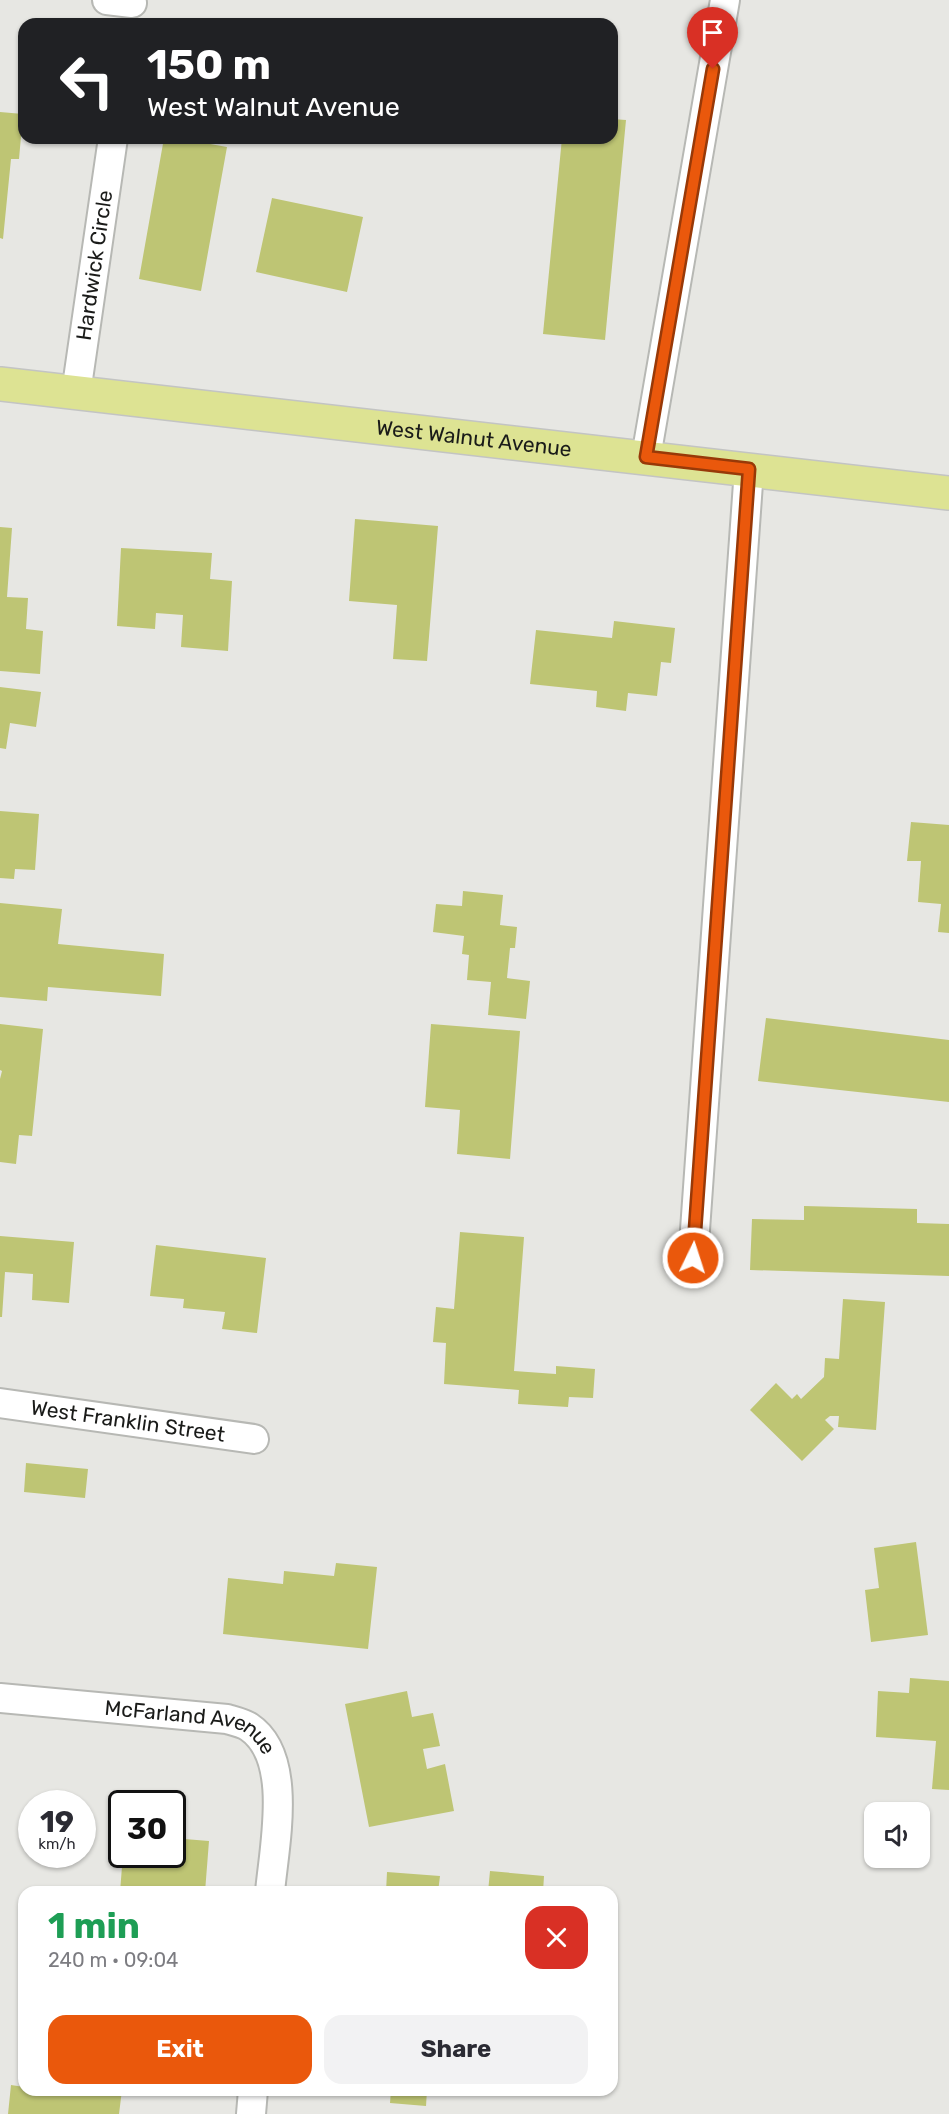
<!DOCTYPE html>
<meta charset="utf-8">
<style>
:root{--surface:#fff;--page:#f2f2f3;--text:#2b2b33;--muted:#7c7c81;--accent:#ea580c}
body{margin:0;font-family:Rubik,sans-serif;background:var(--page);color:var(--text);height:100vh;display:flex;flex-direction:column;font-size:22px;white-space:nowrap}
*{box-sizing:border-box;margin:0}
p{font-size:20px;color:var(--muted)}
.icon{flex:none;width:33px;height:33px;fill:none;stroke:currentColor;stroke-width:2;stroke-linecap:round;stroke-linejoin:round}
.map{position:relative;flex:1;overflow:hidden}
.details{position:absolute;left:18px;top:1886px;width:600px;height:210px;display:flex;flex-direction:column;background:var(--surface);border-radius:18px;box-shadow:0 2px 4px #0004}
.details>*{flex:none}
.top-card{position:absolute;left:18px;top:18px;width:600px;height:126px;border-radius:18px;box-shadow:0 2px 4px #0004;background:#202124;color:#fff;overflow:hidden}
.tools{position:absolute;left:864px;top:1802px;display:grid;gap:12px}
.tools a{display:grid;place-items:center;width:66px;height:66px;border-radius:12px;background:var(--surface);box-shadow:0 2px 4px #0004;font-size:30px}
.speed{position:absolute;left:18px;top:1790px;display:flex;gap:12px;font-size:30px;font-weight:700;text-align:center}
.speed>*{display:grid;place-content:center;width:78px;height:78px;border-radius:50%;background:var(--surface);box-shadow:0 2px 4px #0004;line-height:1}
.speed small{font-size:15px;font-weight:400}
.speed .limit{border:3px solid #111;border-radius:9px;background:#fff;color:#111}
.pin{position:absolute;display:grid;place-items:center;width:51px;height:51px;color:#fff;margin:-62px -26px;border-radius:50% 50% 50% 0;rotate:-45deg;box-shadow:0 0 6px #0007}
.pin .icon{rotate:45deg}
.me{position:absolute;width:66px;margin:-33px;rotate:4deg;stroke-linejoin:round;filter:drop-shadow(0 0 4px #0008)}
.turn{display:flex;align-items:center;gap:21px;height:126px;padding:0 30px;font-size:27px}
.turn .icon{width:78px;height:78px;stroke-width:2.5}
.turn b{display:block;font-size:42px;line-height:51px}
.round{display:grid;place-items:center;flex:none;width:63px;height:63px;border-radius:18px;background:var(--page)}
.head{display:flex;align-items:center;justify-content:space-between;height:102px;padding:0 30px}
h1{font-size:36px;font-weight:700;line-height:45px;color:#1e9e55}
.action{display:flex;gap:12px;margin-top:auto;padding:12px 30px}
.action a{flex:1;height:69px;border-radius:18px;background:var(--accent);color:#fff;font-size:24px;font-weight:700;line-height:69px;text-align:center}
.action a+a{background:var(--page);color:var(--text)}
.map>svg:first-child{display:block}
.building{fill:#bec574}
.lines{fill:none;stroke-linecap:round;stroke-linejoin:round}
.minor-casing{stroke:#b7b8b4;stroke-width:32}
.primary-casing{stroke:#c3c4c3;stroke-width:36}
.minor{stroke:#fff;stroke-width:28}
.primary{stroke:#dde393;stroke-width:33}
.route-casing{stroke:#983908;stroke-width:15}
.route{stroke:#ea580c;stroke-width:10}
.labels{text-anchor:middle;stroke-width:6;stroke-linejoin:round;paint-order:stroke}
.street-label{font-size:21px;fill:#1a1b19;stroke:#f4f5f0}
</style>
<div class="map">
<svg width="949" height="2114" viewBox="0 0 949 2114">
<rect width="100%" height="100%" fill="#e7e7e3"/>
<path class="building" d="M0,112l23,2 -4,45h-8l-8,80 -3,-1z
M612,119l14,1 -21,220 -62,-6 19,-196h50z
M164,138h13l50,9 -26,144 -62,-12z
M272,198l91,19 -16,75 -91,-20z
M355,519l83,7 -11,135 -34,-2 4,-54 -48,-4z
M0,527l12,1 -5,69 21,1 -2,31 17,2 -3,43 -40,-3z
M121,548l91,5 -2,26 22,2 -4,70 -47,-4 2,-32 -27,-2 -1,16 -38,-3z
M614,621l61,7 -4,35 -10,-1 -4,34 -29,-3 -2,18 -30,-4 1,-16 -67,-7 6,-54 76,8z
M0,687l41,5 -5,35 -26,-4 -4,26 -6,-1z
M0,811l39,3 -4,56 -20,-1 -1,10 -14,-1z
M911,822l38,3v108l-11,-1 3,-28 -23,-2 3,-41h-14z
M463,891l40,4 -3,30 17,2 -2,21h-5l-3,30 23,3 -4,38 -38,-4 3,-33 -24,-2 2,-25 -7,-1 2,-18 -31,-4 3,-28 26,2z
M0,903l62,6 -4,35 106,10 -3,42 -113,-9 -1,14 -47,-4z
M766,1018l183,22v62l-191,-21z
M0,1024l43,5 -11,107 -13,-1 -3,29 -16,-2v-83l2,-8 -2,-1z
M431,1024l89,7 -10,128 -53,-5 3,-44 -35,-3z
M804,1206l113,3v14l32,1v52l-199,-6 2,-51 52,1z
M460,1232l64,5 -10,134 42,3v-8l39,3 -2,29 -24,-1 -1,10 -50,-3 1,-14 -75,-6 2,-41 -13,-1 3,-35 18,2z
M0,1236l74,6 -5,61 -37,-3 1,-26 -28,-2 -3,45h-2z
M156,1245l110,13 -9,75 -35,-4 3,-17 -42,-4 1,-9 -34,-3z
M843,1299l42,3 -9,128 -38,-3 1,-11h-9l-5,4 9,9 -32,32 -52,-51 26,-27 16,16 5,-5 4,5 23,-22 1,-19 14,1z
M26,1463l62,6 -3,29 -61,-6z
M916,1542l12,93 -57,7 -6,-52 14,-2 -5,-40z
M336,1563l41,4 -9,82 -145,-15 5,-56 55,6 1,-13 50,5z
M910,1678l39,3v109l-17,-1 4,-48 -60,-4 2,-46 31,2z
M407,1691l5,26 21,-4 7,33 -17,3 4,20 18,-5 9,47 -85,16 -24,-123z
M172,1838l37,3 -4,51h-85l3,-38h49z
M490,1871l54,5 -1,16h-55z
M387,1872l53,4 -2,16h-52z
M11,2085l13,2v3h98l-3,24h-111z
M391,2090h36l-1,16 -36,-3z"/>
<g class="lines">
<g class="minor-casing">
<g id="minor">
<path d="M107,0l25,3"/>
<path id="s1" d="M76,393l37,-255"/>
<path d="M646,457l79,-457"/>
<path d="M693,1258l56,-789"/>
<path id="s2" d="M0,1403l254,36"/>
<path id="s3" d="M0,1698l227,21c7,2 16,4 22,8 45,30 25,119 21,165"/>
<path d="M251,2114l2,-24"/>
</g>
</g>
<g class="primary-casing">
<g id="primary">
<path id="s4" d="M0,384l949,109"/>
</g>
</g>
<use href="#minor" class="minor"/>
<use href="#primary" class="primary"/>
</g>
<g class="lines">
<g class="route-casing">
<path id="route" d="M693,1258l56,-789 -103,-12 67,-388"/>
</g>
<use href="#route" class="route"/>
</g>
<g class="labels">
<g class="street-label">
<text dy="7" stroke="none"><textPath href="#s1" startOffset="129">Hardwick Circle</textPath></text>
<text dy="7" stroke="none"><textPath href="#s4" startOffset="477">West Walnut Avenue</textPath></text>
<text dy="7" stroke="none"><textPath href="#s2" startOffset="129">West Franklin Street</textPath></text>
<text dy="7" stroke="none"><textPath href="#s3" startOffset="195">McFarland Avenue</textPath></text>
</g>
</g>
</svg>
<div class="tools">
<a><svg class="icon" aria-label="sound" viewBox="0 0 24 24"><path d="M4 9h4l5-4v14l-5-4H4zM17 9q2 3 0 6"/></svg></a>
</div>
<div class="speed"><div>19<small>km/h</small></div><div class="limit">30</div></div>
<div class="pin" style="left:713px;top:69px;background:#d93025"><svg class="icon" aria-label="arrive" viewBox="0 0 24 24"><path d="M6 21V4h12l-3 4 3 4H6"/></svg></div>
<svg class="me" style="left:693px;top:1258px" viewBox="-20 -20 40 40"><circle r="17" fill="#ea580c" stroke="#fff" stroke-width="3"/><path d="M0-11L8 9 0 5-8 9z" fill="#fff"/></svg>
<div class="top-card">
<div class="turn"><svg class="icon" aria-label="left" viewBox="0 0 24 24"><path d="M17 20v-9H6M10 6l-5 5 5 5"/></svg><div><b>150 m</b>West Walnut Avenue</div></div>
</div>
<section class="details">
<div class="head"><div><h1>1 min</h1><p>240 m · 09:04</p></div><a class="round" style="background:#d93025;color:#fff"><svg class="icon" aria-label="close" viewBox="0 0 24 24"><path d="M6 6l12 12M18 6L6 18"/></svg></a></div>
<div class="action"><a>Exit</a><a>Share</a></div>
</section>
</div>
